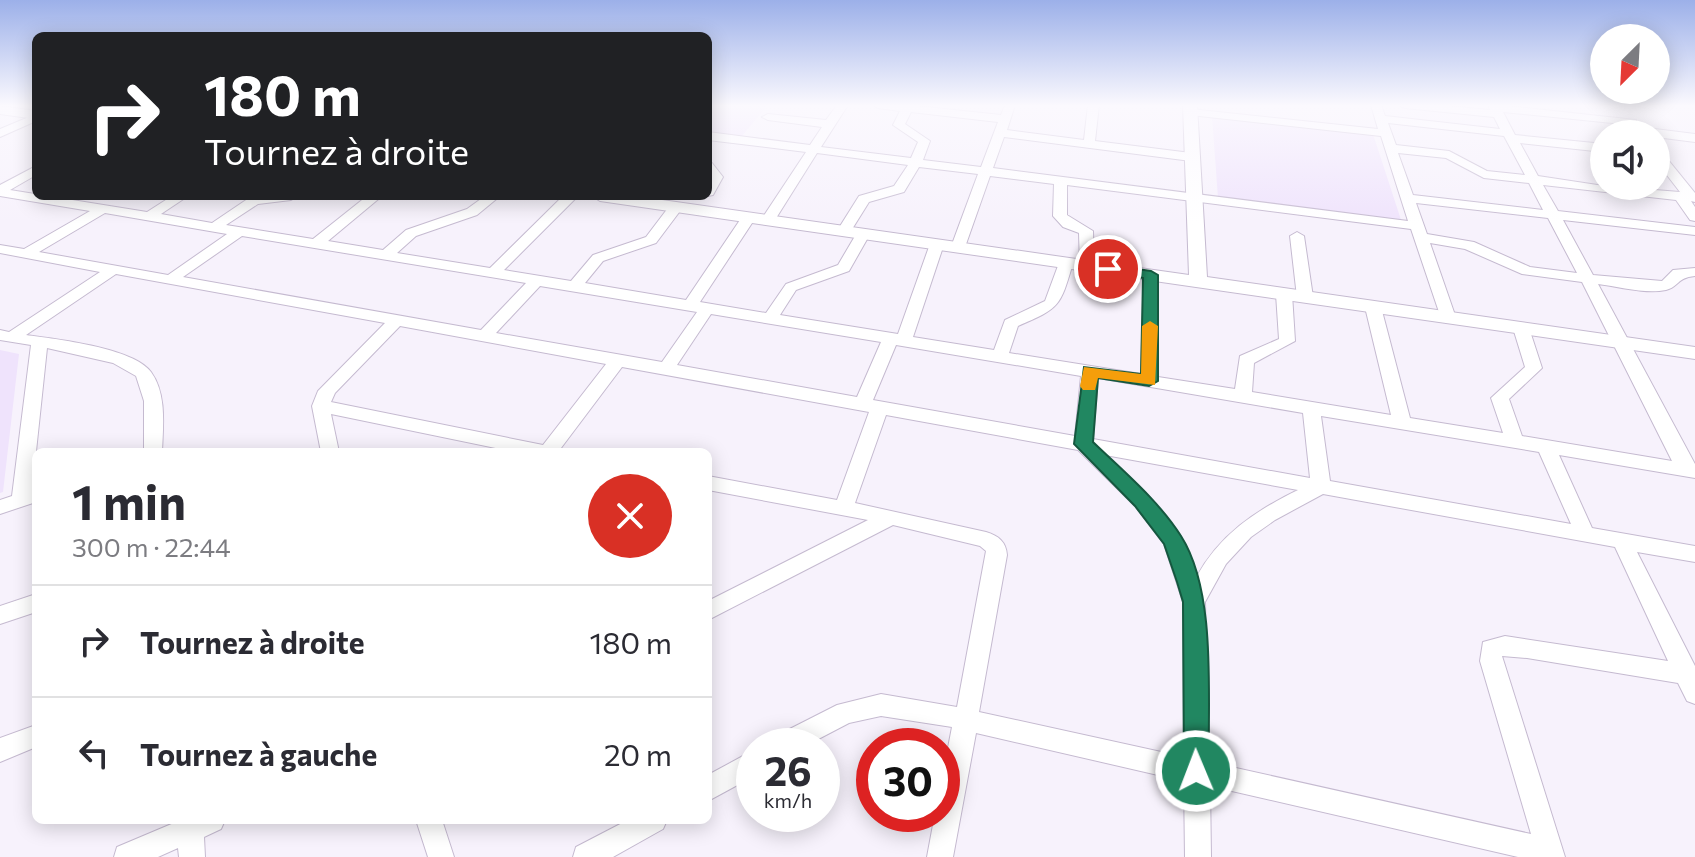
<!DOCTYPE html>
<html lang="fr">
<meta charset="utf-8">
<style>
:root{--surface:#fff;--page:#f7f7f7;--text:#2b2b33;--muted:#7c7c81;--line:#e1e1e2}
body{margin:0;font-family:Commissioner,sans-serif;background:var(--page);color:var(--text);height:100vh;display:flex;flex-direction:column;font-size:30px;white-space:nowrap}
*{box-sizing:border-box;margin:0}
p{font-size:26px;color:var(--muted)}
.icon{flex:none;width:44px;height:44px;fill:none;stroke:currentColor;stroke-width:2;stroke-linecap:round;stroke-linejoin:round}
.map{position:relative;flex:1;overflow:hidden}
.details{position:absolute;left:32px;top:448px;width:680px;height:376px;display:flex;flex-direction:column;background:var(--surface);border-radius:12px;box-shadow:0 4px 20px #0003}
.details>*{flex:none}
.guide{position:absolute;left:32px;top:32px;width:680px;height:168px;border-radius:12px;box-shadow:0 4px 20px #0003;background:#202124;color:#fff;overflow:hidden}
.needle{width:52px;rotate:204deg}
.tools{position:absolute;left:1590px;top:24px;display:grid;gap:16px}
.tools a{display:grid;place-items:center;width:80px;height:80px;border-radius:50%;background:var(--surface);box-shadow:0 4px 20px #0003;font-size:40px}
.speed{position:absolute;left:736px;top:728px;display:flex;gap:16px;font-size:40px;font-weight:700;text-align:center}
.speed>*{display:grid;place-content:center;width:104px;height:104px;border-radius:50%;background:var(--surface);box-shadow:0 4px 20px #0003;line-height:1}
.speed small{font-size:20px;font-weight:400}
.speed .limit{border:12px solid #d22;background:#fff;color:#111}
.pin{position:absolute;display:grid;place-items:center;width:68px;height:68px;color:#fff;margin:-34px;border:4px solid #fff;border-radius:50%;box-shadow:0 2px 8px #0007}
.me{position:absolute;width:88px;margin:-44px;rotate:359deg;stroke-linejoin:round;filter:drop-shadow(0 0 6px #0008)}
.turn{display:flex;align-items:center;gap:28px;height:168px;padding:0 40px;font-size:36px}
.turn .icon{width:104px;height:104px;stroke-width:2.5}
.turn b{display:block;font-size:56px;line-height:68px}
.round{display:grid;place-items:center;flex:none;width:84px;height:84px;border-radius:42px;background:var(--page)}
.summary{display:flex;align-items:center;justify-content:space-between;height:136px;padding:0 40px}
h1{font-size:48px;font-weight:700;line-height:60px}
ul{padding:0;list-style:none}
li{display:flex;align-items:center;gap:24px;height:112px;padding:0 40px;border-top:2px solid var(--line)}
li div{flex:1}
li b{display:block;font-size:30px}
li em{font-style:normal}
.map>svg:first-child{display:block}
.built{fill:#efe3fc}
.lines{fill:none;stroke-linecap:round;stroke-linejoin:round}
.minor-casing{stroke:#c5bad0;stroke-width:2}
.major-casing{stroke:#c5bad0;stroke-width:2}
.minor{fill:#fff;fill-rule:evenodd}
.major{fill:#fff;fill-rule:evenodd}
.route{fill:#218761;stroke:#15583f;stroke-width:2}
.slow{fill:#f59e0b}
</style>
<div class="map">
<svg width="1695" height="857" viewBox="0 0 1695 857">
<rect width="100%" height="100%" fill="#f7f2fc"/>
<path class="built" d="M708,105h60l-27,32 -33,-3z
M1212,116l161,18 29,89 -184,-25z
M0,350l19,4 -16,138 -3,1z"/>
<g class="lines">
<g class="minor-casing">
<path id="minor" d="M837,105h11l-27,42 90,11 7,-16 -25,-17 7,-14 -22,-3 -5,-3h34l94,10 4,-10h10l-8,25 77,10 4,-35h11l-4,36 96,12 6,4 -6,4 -187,-24 -11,31 415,53 -27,-85 -191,-21 -6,-3 6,-3 188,20 -7,-24h10l4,11 115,13 -6,-12 -89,-9 -6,-3h37l54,5 -2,-5h10l138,15v4l-4,1 -129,-13 12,23 89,9v8l-84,-9 18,33 66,10 76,6 -24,-31v-12l4,1 35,43v9l-4,-1 4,6v14l-5,-1 -14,-20 -133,-15 15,26 137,16v8l-132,-15 30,55 69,6 11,-11 22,-2v8c-19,2 -16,11 -29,14 -21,4 -46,-3 -68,-6l97,180v14l-136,-23 33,73 103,18v16l-58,-10 58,114v38l-8,-3 -9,-18 -151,-25 -25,-2 63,201h-47l-308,-71 1,71h-26l-1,-76 -208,-48 -23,124h-26l8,-43h7v-35l10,-52 -71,-11 -32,7 -44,23h-36l3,-8 65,-33 44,-11 76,13 29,-156 -6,-5 -87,-21 -185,95v-19l160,-81 -160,-30v-14l129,24 32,-88 -247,-45 -64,85h-43l-184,-38 8,38h-18l-9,-46 6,-15 67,-68 -269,-49 -90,61c30,4 108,13 125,37 16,22 12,54 11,80h-18v-51l-8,-25 -23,-13 -66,-15 -15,141 4,-1v14l-36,12v-14l12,-4 19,-151 -31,-5v-10l9,2 91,-60 -100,-19v-8l24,4 66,-38 -90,-15v-11l36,-19v9l-26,15 137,22 25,-16h16l-27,18 51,9 37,-25 49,-2 -7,4 -33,4 -32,21 87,14 54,-43h15l-54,45 55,9 23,-20 61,-21 18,-13h15l-23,19 -61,21 -19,17 93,15 73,-72h15l-74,74 67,11 22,-26 53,-18 25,-33 5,-1 7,4 -27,36 -53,18 -18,22 101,17 58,-86 5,-1 7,4 -56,85 66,11 20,-29 52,-19 20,-34 5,-1 7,4 -21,37 -53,19 -16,25 118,19 32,-90 7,-4 7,4 -31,93 81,13 11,-30 40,-19 14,-38 7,-4 7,4c-13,44 -13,45 -55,63l-9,27 132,21 3,-99 7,-4 7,4v102l77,12 5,-33 39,-17 -3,-45 8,-5 8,5 3,47 -41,22 -2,29 139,23 -26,-108 8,-5 8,5 29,111 93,15 -12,-35 34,-31 -12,-39 8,-5 8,5 13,40 -33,31 13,37 150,25 -90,-179 -60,-8 -57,-25 -35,-6 26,75 -8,5 -6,-2 -31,-92 -344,-44v30l26,16 1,35 -7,4 -7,-4 -1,-33 -16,-6 -10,-11 1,-32 -64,-8 -25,71 -7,4 -7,-4 27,-73 -59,-7 -15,25 -35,10 -20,32 -5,1 -7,-4 22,-35 35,-10 14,-21 -91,-12 -44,70h-10l-2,-3 45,-68 -98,-12v-8l102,13 12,-18 -54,-7 -6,-3 6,-3 58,6zM911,112l87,10 -17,45 -58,-7 7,-19 -25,-17zM1388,123l116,13 21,39 -38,-4 -38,-20 -53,-6zM1398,153l48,5 38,20 45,5 14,27 -130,-15zM1416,203l132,15 29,55 -47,-6 -56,-25 -47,-8zM105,213l122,21 -59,41 -129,-23zM242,236l284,47 -45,47 -298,-53zM540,286l157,26 -35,50 -166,-29zM711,314l170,28 -24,55 -180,-32zM400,326l206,38 -63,81 -212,-43 4,-9zM896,345l185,31 -6,60 -202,-36zM1098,378l205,35 7,65 -217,-39zM886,415l192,35 57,56 29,38 19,58 1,155 -205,-45 28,-157c-1,-13 -8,-19 -21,-23l-131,-29zM1321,416l218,36 32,72 -241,-43zM1105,455l193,35c-43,21 -79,45 -102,88l-16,-43 -31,-39zM1323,494l292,53 53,114 -163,-25 -22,6 -3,19 51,173 -322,-72 -4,-160 21,-38 25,-27 24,-17z
M36,114v7l-36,16v-8z
M1639,127l56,7v8l-39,-5v-3h-21v-6z
M708,162l4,1 11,14 -10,18 -5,1 2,-19z
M1297,232l7,4 9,61 -8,5 -8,-5 -7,-61z
M36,594v18l-36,12v-18z
M36,725v22l-36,15v-24z
M754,750v26l-46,25v-26z
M181,820h44l-4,9 -17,8 1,20h-26l-1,-9 -20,9h-44l3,-10z
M416,820h26l12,37h-26z
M628,820h39l-4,9 -50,28h-40l3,-10z"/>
</g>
<g class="major-casing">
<path id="major" d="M1183,105h14l10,172 488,70v12l-1095,-158 -8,-5h42l555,79z
M0,106l36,5v8l-36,-5z"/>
</g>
<use href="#minor" class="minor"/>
<use href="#major" class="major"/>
</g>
<linearGradient id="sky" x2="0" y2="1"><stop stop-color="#9cb0e9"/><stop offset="0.47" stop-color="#fbf9fe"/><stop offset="1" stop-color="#fbf9fe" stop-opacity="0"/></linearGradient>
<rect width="1695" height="225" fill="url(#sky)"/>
<path class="route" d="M1108,265l43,6 7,4v106l-9,5 -51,-8 -5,64c30,29 65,58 88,94 37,58 26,167 28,235l-4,8 -9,4 -9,-4 -3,-8 -1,-169 -6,-20 -13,-38 -29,-38 -61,-62 10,-77 57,7 2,-96 -40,-6 -2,-3z"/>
<path class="slow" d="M1150,321l8,5 -3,59 -57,-7 -3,12h-12l-3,-4 4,-19 57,7 1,-48z"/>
</svg>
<div class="tools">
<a><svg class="needle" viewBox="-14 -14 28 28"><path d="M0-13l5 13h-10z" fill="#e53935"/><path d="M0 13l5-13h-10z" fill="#7c7c81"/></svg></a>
<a><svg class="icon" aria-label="sound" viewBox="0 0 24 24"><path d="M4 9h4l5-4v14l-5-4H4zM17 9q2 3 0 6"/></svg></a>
</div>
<div class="speed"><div>26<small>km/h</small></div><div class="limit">30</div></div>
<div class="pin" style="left:1108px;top:269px;background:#d93025"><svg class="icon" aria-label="arrive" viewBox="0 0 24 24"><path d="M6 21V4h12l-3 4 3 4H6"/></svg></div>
<svg class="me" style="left:1196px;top:771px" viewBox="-20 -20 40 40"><circle r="17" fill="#218761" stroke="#fff" stroke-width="3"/><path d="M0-11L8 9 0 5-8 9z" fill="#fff"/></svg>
<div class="guide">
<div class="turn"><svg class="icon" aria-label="right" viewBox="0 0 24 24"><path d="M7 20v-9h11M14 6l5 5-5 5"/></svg><div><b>180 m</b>Tournez à droite</div></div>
</div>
<section class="details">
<div class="summary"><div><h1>1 min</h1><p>300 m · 22:44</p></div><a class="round" style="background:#d93025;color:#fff"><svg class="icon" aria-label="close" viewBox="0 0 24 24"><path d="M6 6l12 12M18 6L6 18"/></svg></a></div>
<ul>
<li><svg class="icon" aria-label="right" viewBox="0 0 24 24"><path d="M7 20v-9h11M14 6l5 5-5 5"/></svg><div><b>Tournez à droite</b></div><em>180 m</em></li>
<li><svg class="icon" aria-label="left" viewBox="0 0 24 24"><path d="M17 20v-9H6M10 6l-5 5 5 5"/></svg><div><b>Tournez à gauche</b></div><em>20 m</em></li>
</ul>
</section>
</div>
